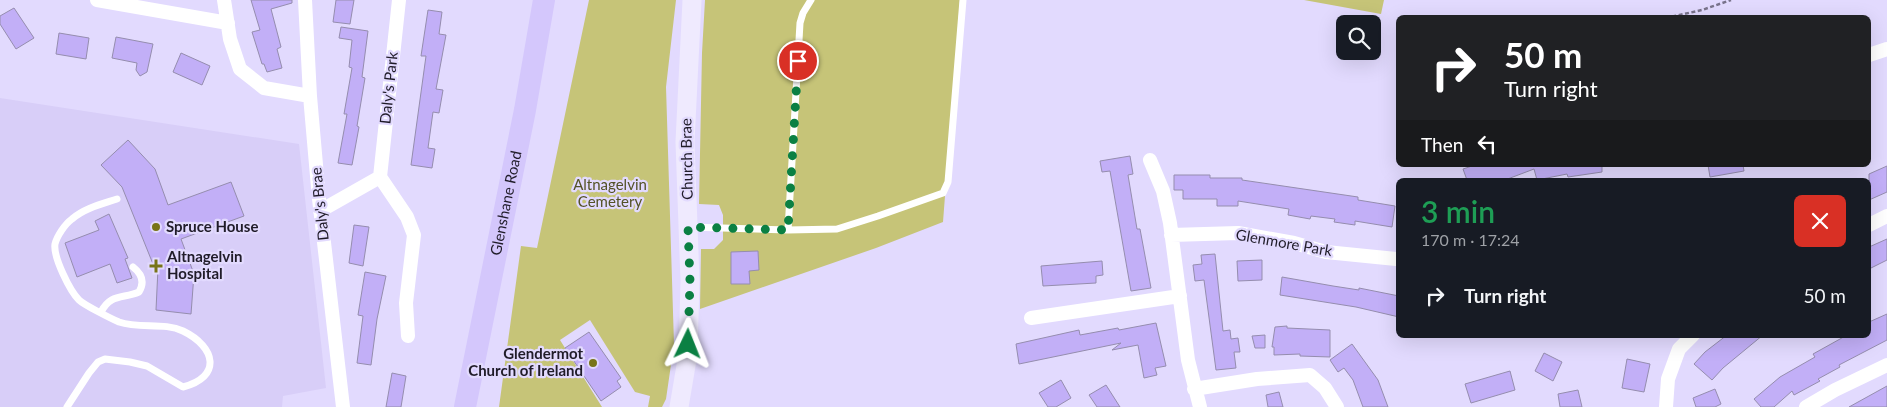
<!DOCTYPE html>
<meta charset="utf-8">
<style>
:root{--surface:#171b24;--page:#242831;--text:#f1f3f6;--muted:#9ea1a6}
body{margin:0;font-family:Lato,sans-serif;background:var(--page);color:var(--text);height:100vh;display:flex;flex-direction:column;font-size:19px;white-space:nowrap}
*{box-sizing:border-box;margin:0}
p{font-size:16px;color:var(--muted)}
.icon{flex:none;width:28px;height:28px;fill:none;stroke:currentColor;stroke-width:2;stroke-linecap:round;stroke-linejoin:round}
.map{position:relative;flex:1;overflow:hidden}
.details{position:absolute;left:1396px;top:178px;width:475px;height:160px;display:flex;flex-direction:column;background:var(--surface);border-radius:8px;box-shadow:0 5px 20px #0002}
.details>*{flex:none}
.banner{position:absolute;left:1396px;top:15px;width:475px;height:152px;border-radius:8px;box-shadow:0 5px 20px #0002;background:#202124;color:#fff;overflow:hidden}
.buttons{position:absolute;left:1336px;top:15px;display:grid;gap:10px}
.buttons a{display:grid;place-items:center;width:45px;height:45px;border-radius:8px;background:var(--surface);box-shadow:0 5px 20px #0002;font-size:25px}
.pin{position:absolute;display:grid;place-items:center;width:42px;height:42px;color:#fff;margin:-21px;border:2px solid #fff;border-radius:50%;box-shadow:0 1px 5px #0007}
.me{position:absolute;width:55px;margin:-28px;rotate:2deg;stroke-linejoin:round;filter:drop-shadow(0 0 4px #0008)}
.turn{display:flex;align-items:center;gap:18px;height:105px;padding:0 25px;font-size:22px}
.turn .icon{width:65px;height:65px;stroke-width:2.5}
.turn b{display:block;font-size:35px;line-height:42px}
.then{display:flex;align-items:center;height:48px;padding:0 25px;background:#0003;gap:10px;font-size:19px}
.round{display:grid;place-items:center;flex:none;width:52px;height:52px;border-radius:8px;background:var(--page)}
.headline{display:flex;align-items:center;justify-content:space-between;height:85px;padding:0 25px}
h1{font-size:30px;font-weight:600;line-height:38px;color:#1e9e55}
ul{padding:0;list-style:none}
li{display:flex;align-items:center;gap:15px;height:65px;padding:0 25px}
li div{flex:1}
li b{display:block;font-size:19px}
li em{font-style:normal}
.map>svg:first-child{display:block}
.built{fill:#d8cef8}
.green{fill:#c6c478}
.building{fill:#c2aff7;stroke:#958dae}
.lines{fill:none;stroke-linecap:round;stroke-linejoin:round}
.path{stroke:#79738b;stroke-width:2.5;stroke-dasharray:4 2.5;stroke-linecap:butt}
.service{stroke:#fff;stroke-width:7}
.minor{stroke:#fff;stroke-width:14}
.secondary{stroke:#efeafe;stroke-width:19}
.trunk{stroke:#d4c7fc;stroke-width:22}
.route{stroke:#0b8043;stroke-width:9;stroke-dasharray:0 16.2}
.poi-dot{fill:#787418;stroke:#e2dafe;stroke-width:2}
.labels{text-anchor:middle;stroke-width:4.5;stroke-linejoin:round;paint-order:stroke}
.street-label{font-size:15px;fill:#201c29;stroke:#e2dafe}
.park-label{font-size:15px;fill:#535226;stroke:#e2dafe}
.poi-label{font-size:15px;font-weight:bold;fill:#201c29;stroke:#e2dafe;text-anchor:start}
</style>
<div class="map">
<svg width="1887" height="407" viewBox="0 0 1887 407">
<rect width="100%" height="100%" fill="#e2dafe"/>
<path class="built" d="M0,98l299,46 27,244 -43,8 -1,11h-282z"/>
<path class="green" d="M589,0h87l-10,87 8,257 -8,55 -4,8h-14l2,-11 -15,-4 -45,-72 -30,20 42,67h-103l22,-161 16,2z
M705,0h255l-17,222 -67,26 -176,61 1,-60h13l9,-9v-25l-4,-10 -20,-1 3,-151z
M1304,0h80l-3,14z"/>
<path class="building" d="M251,0h41v3l-21,6 10,38 -4,2 5,19 -15,4 -3,-8h-2l-10,-32 8,-2z
M336,0h18l-4,24 -17,-2z
M14,8l20,30 -18,11 -16,-25v-8z
M428,10l14,2 -3,22 7,1 -10,54 7,1 -4,23 -6,-1 -5,36 7,1 -3,19 -21,-3 15,-109h-5z
M341,27l27,4 -6,46 3,1 -8,48 2,1 -7,38 -14,-2 9,-49h-3l8,-46 -3,-1 3,-27 -13,-2z
M59,33l30,5 -3,21 -30,-5z
M116,37l37,7 -6,28 -7,4 -4,-6 1,-7 -25,-5z
M181,53l29,13 -8,19 -29,-13z
M128,140l27,29 13,36 63,-23 13,34 -63,23 13,35 -3,40 -35,-4 2,-42 -3,1 -33,-82 -21,-22z
M1130,156l3,18 -5,1 9,54h3l11,59 -20,3 -21,-120 -8,1 -2,-11z
M1475,165h127v7l-34,5 -1,-3 -30,6 -3,-11 -29,11h-38l-4,-11z
M1708,165h35l1,6 -34,6z
M1887,166v26l-18,8v-26z
M1174,175h36v3h32v2l116,17v3l37,6 -3,21 -37,-6v4l-21,-3 1,-3 -24,-3 -1,3 -22,-4 1,-6 -51,-8v5h-21v-7h-34v-9h-9z
M109,214l19,44 -3,1 7,19 -15,5 -7,-19 -33,13 -12,-34 34,-13 -4,-9z
M354,225l15,2 -6,39 -14,-3z
M1887,239v21l-18,9v-22z
M758,251l1,19 -10,1 1,13h-19v-32z
M1215,254l8,77 7,-1 1,9 7,-1 2,14h-6l2,16 -20,2 -12,-90 -9,1 -2,-16 9,-1 -1,-9z
M1262,260v20l-24,1 -1,-20z
M1102,261l1,14 -7,1v7l-53,3 -2,-20z
M365,272l21,4 -9,43 -6,46 -14,-2 6,-47 -5,-1z
M1282,277l51,9 26,4v-2l40,8v21l-43,-10 -76,-12z
M1887,314v26l-48,25 1,2 -22,12 2,2 -26,14 -2,-4 -18,16h-13l-7,-8 26,-22 35,-20 -2,-3 27,-15 7,-4h22v-13z
M1156,323l10,43 -11,2 2,7 -13,3 -6,-33 -26,5 9,-7 -102,21 -3,-20 63,-14 1,5 38,-7 1,2z
M1287,326v2l43,2v27l-30,-1v-2l-26,1v-8h-2l3,-20z
M589,332l32,46 -4,3 4,6 -20,14 -36,-53z
M1265,335v13h-10l-3,-12z
M1727,335h36l-40,33 -11,12 -18,-16 11,-12z
M1352,344l26,36 10,27h-25l-10,-27 -9,-12 -6,4 -8,-12z
M1544,353l18,9 -9,19 -18,-10z
M1627,359l23,5 -6,28 -22,-4z
M1510,371l5,19 -44,13 -6,-19z
M392,373l14,3 -5,31h-15z
M1061,380l10,18 -15,9h-8l-9,-14z
M1106,385l14,22h-23l-8,-12z
M1887,386v21h-38z
M1715,389l6,15 -6,3h-19l-3,-9z
M1578,390l4,17h-22l-2,-13z
M1279,392l4,15h-15l-2,-12z"/>
<g class="lines">
<path class="path" d="M1666,18l36,-8 29,-10"/>
<path class="service" d="M689,227l99,3 49,-1 41,-13 65,-23 5,-11 15,-182
M788,230l12,-207 3,-10 8,-13
M101,312c10,-19 22,-13 38,-20 6,-10 3,-18 -6,-25
M67,407l22,-34 9,-11 7,-3 25,3 17,4 36,21c39,-10 33,-40 0,-56 -19,-9 -43,-2 -64,-9 -7,-3 -35,-17 -40,-22 -9,-9 -26,-43 -24,-56 2,-8 10,-20 17,-25 13,-11 30,-15 45,-20"/>
<path class="minor" d="M97,0l131,23
M224,0l6,39 10,30 24,19 46,8
M305,0l5,96 9,103 24,208
M1869,55l18,-6
M1150,160l13,31 7,32 18,137 12,47
M380,177l27,40 7,18 -8,68 2,33
M320,211l60,-34 19,-177
M1869,225l18,-9
M1171,235l67,-2 56,10 32,9 70,7
M1031,318l149,-22
M1194,389l63,-10 53,-4 15,13 12,19
M1666,407l2,-28 11,-30 14,-14
M1806,407l29,-17 52,-25"/>
<path class="secondary" d="M679,407l9,-53 2,-73 -5,-139 7,-142"/>
<path class="trunk" id="s1" d="M465,407l60,-297 19,-110"/>
</g>
<g class="lines">
<path class="route" d="M688,344l2,-63 -2,-54 100,3 10,-169"/>
</g>
<g class="poi-dot">
<circle cx="156" cy="227" r="5"/>
<path d="M153.5 258.5h5v5h5v5h-5v5h-5v-5h-5v-5h5z"/>
<circle cx="593" cy="363" r="5"/>
</g>
<g class="labels">
<g class="street-label">
<text transform="translate(389 88) rotate(-84)" y="5">Daly's Park</text>
<text transform="translate(687 159) rotate(-91)" y="5">Church Brae</text>
<text transform="translate(320 204) rotate(-96)" y="5">Daly's Brae</text>
<text dy="5" stroke="none"><textPath href="#s1" startOffset="208">Glenshane Road</textPath></text>
<text transform="translate(1284 243) rotate(10)" y="5">Glenmore Park</text>
</g>
<g class="park-label">
<text x="610" y="190">Altnagelvin<tspan x="610" dy="17">Cemetery</tspan></text>
</g>
<g class="poi-label">
<text x="166" y="232">Spruce House</text>
<text x="167" y="262">Altnagelvin<tspan x="167" dy="17">Hospital</tspan></text>
<text x="583" y="359" text-anchor="end">Glendermot<tspan x="583" dy="17">Church of Ireland</tspan></text>
</g>
</g>
</svg>
<div class="buttons">
<a><svg class="icon" aria-label="search" viewBox="0 0 24 24"><circle cx="10" cy="10" r="6"/><path d="M15 15l6 6"/></svg></a>
</div>
<div class="pin" style="left:798px;top:61px;background:#d93025"><svg class="icon" aria-label="arrive" viewBox="0 0 24 24"><path d="M6 21V4h12l-3 4 3 4H6"/></svg></div>
<svg class="me" style="left:688px;top:344px" viewBox="-20 -20 40 40"><path d="M0-17L14 15 0 8-14 15z" fill="#0b8043" stroke="#fff" stroke-width="4"/></svg>
<div class="banner">
<div class="turn"><svg class="icon" aria-label="right" viewBox="0 0 24 24"><path d="M7 20v-9h11M14 6l5 5-5 5"/></svg><div><b>50 m</b>Turn right</div></div>
<div class="then">Then<svg class="icon" aria-label="left" viewBox="0 0 24 24"><path d="M17 20v-9H6M10 6l-5 5 5 5"/></svg></div>
</div>
<section class="details">
<div class="headline"><div><h1>3 min</h1><p>170 m · 17:24</p></div><a class="round" style="background:#d93025;color:#fff"><svg class="icon" aria-label="close" viewBox="0 0 24 24"><path d="M6 6l12 12M18 6L6 18"/></svg></a></div>
<ul>
<li><svg class="icon" aria-label="right" viewBox="0 0 24 24"><path d="M7 20v-9h11M14 6l5 5-5 5"/></svg><div><b>Turn right</b></div><em>50 m</em></li>
</ul>
</section>
</div>
